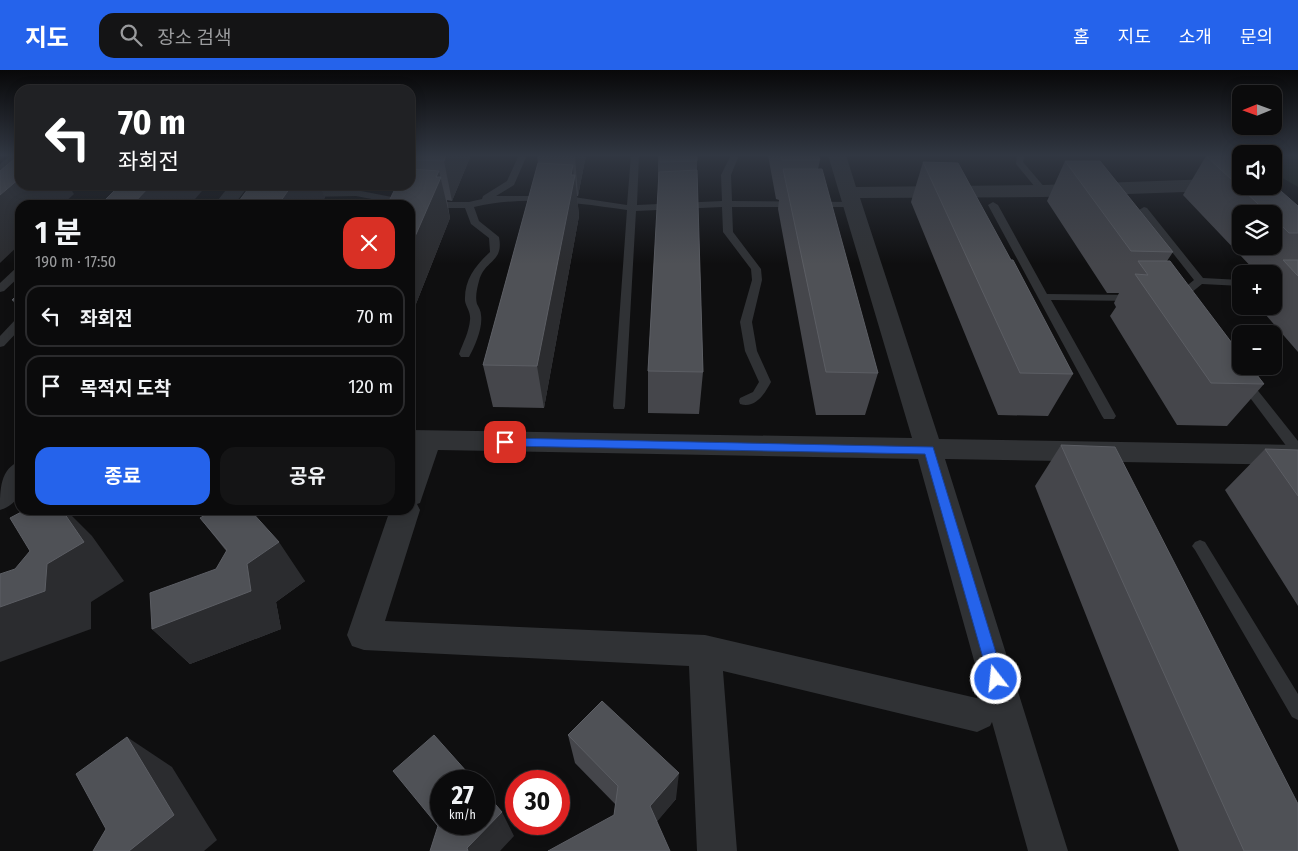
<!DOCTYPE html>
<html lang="ko">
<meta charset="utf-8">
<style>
:root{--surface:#0b0b0c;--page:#141415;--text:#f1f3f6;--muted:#9a9b9d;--line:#2b2b2d;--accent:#2563eb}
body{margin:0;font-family:"Fira Sans Condensed","Noto Sans KR",sans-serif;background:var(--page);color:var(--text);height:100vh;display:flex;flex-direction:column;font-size:19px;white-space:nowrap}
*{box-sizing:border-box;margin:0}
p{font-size:16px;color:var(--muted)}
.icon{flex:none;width:28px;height:28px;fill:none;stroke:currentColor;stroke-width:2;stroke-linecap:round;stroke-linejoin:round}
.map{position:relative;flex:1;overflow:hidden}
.details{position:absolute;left:15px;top:130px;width:400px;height:315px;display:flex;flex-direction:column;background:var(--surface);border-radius:15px;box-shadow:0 2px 12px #0003,0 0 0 1px var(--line)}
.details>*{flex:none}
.banner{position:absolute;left:15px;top:15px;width:400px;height:105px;border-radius:15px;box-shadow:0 2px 12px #0003,0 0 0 1px var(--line);background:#202124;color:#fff;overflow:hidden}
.needle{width:32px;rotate:269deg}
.tools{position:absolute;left:1232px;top:15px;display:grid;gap:10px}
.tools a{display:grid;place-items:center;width:50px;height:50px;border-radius:10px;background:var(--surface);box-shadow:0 2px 12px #0003,0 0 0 1px var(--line);font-size:25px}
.speed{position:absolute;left:430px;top:700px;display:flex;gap:10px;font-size:25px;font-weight:700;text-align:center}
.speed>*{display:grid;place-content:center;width:65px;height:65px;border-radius:50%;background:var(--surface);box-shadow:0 2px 12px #0003,0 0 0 1px var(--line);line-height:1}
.speed small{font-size:12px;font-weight:400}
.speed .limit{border:8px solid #d22;background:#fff;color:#111}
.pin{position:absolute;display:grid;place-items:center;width:42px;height:42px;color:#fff;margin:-21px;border-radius:10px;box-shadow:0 2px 8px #0006}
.me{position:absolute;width:55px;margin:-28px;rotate:344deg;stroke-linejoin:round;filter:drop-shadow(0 0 4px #0008)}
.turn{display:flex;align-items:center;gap:18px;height:105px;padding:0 20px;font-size:22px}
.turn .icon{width:65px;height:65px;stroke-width:2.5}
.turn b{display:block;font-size:35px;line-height:42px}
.round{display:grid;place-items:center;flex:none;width:52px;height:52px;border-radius:15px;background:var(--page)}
.summary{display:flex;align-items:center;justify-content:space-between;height:85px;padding:0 20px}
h1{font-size:30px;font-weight:700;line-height:38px}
.action{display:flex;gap:10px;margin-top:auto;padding:10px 20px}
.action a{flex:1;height:58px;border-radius:15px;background:var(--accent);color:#fff;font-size:20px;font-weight:700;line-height:58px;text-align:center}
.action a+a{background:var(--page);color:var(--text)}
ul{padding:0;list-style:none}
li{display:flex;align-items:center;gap:15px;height:62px;margin:0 10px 8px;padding:0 10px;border:2px solid var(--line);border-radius:15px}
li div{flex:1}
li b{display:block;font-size:19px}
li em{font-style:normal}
header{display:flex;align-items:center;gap:30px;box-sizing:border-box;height:70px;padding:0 25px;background:var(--accent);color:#fff}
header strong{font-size:24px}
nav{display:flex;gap:28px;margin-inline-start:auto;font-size:18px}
.search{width:350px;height:45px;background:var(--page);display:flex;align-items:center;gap:12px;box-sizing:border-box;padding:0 18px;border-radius:15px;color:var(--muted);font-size:19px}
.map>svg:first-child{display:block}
.green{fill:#1c231c}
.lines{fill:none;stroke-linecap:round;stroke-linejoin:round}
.service{fill:#303235;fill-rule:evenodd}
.minor{fill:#303235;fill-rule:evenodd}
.wall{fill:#45464b;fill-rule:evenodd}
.shaded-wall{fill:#2b2c2f}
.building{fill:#4f5156;stroke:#5c5e64}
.route{fill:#2563eb;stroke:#184099}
</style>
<header>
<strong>지도</strong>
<div class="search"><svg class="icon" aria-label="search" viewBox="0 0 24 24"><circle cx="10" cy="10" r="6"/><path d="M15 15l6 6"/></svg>장소 검색</div>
<nav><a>홈</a><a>지도</a><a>소개</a><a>문의</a></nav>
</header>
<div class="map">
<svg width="1298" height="781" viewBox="0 0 1298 781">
<rect width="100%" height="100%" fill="#0f0f10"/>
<path class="green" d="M1285,85h13v32l-24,-14z"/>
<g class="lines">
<path class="service" d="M11,85h9v2l-20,14v-7z
M519,85h8l-13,30 -18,11h71l60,9 4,-50h8l-2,50 85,-4 -1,-26 10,-20h8l-8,20 1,26 123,1 2,2 -5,3h-120l1,25 28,37 1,11 -10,42 5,29 14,31c-6,11 -15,27 -31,22l-1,-3 1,-3 13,-6 6,-10 -14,-31 -5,-29 12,-42 -1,-11 -28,-37 -1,-25 -86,4 -11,195 -1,3h-10l-1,-3 14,-196c-51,-7 -102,-15 -153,-3l5,14 20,16c5,26 -14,22 -20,44 -2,7 -4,17 -2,23 2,4 4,7 4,11 2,13 -6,31 -12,42h-8l-2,-3c4,-11 10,-22 11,-34 1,-8 -4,-13 -5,-19 -1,-21 10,-35 25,-49l-1,-14 -18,-14 -6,-16h-35l-5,-3 5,-3h39l13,-3 1,-3 24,-15z
M1017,85h8l-2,7 23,27v4h-6l-24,-29z
M356,120l51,10 5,3 -2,2h-7l-47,-9 -52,1 -5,-3 5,-3z
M993,132l5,3 49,89 88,1 6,3 -6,3 -84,-1 65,116 -2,3h-10l-2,-3 -114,-211z
M1144,137l3,1 56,70 38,2v6l-39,-2 -21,17h-8l-2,-2 2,-2 21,-17 -55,-70z
M20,197v9l-16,15 -4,1v-9l16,-15z
M20,248v11l-16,17 -4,1v-11l16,-17z
M1243,306l4,1 51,64v15l-5,-1 -54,-72 -2,-3 2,-3z
M1200,470l5,2 93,152v26l-6,-3 -97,-167 -3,-4 3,-4z"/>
<path class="minor" d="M828,85h18l10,32 187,-2 198,-7v8h8l-8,4 -198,7 -183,1 79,241 359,6v20l-353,-6 123,392h-40l-36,-129 -2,4 -13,6 -254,-61 14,180h-40l-8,-185 -325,-16 -12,-4 -5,-11 43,-125h20v-80l502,8zM438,380l480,9 67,241 -280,-65 -320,-14 35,-111 -3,-6 3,-1z
M230,115h19l-15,20h-20z
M20,391c0,22 5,41 -20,49 0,-21 0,-41 20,-49z"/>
</g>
<path class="wall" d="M411,85h60l-19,46 -5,-1 3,18 -40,101v-114l3,-36 -3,-9 1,-2z
M537,85h49l-8,41h-1l2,20 -35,192 -51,-1 -10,-42 55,-201z
M658,85l39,6v9l6,202 -4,42 -51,-1v-42l10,-175z
M768,85h50l2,5 -2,9 60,204 -13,42h-49l-38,-206 1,-9 -3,-1z
M1206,86l92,50v146l-40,-46h16v-32h-16l-75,-79zM1241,144h33v32h-33z
M1065,91l108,91 -6,9 97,123 -37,42 -50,-1 -67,-109 6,-9 -2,-4 5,-10h-12l-60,-92z
M923,92l150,212 -25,42 -50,-1 -87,-213z
M251,115h83l-1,2 -12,1 4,10z
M20,222v18l-8,-10z
M1061,375l237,406h-119l-144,-365z
M1265,379l33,1v156l-73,-116z
M200,448l105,63 -29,21 5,27 -91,35 -38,-35 64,-60 11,-17z
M568,665l108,64 -19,22 -43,-6 2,-10 -41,-42z"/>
<path class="shaded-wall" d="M446,85h25l-19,46 -8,-40z
M575,85h11l-8,41 -3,-40z
M573,95l1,17 1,-7 4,41 -35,192 -7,-42z
M439,101l11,47 -40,101v-71z
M20,108v7h48l6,9 -12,11h-42v39l-20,19v-68z
M151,115h56l-17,20h-58z
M292,115h28l5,13 -5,7h-42z
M62,440h4l26,26 32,45 -33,21v27l-91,33v-55l47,-43z
M279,472l26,39 -29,21 5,27 -91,35 -38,-35z
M127,667l45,30 45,73 -13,11h-75z
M679,703l-3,26 -26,31v-24z
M502,742l12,24 -14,15h-32l-1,-3z"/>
<path class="building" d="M19,85l1,23 -20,17v-24z
M413,85h33l-2,6 -34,-1z
M658,85h39v6l-37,1v-6h-2z
M781,85h37l2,5h-38z
M1206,86h35v30h33v-1l24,21v27h-9l-15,-15v-4h-5z
M1065,91h35l73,91 -42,-1z
M923,92l35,1 53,97h2l60,114 -53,-1z
M538,93l35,2 -2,10h4l-38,191 -54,-1z
M410,99l29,2 -3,6h5l-31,71v-43h-23l10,-20h13z
M783,99h39l56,204 -52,-1z
M697,100l6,202 -55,-1 11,-199z
M120,115h31l-19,20h-32z
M251,115h41l-14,20h-42z
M1283,190h15v16z
M1138,191h32l71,94v11h9l14,18 -53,-1 -76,-109 13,1z
M20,222v8h-8z
M1061,375l54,2 183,357v47h-54z
M1265,379l33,1v46z
M25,440h37l22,32 -37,22 -2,27 -45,16v-33l15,-5 15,-18 -20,-33z
M213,440h37l29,32 -32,22 4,27 -99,38 -2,-36 66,-24 11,-19 -27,-32z
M602,631l77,72 -29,33 20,45h-122l66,-36 4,-29 -50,-51z
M434,665l41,46h-34v43h43v-33l18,21 -35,36 1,3h-38l8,-25 -45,-55z
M127,667l47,78 -45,36h-36l13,-22 -30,-55z"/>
<linearGradient id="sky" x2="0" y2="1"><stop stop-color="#080809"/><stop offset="0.44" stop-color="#313742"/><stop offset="1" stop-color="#313742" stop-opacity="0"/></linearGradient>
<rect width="1298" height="194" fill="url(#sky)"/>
<path class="route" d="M505,368l428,9 71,232 -2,5 -6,2 -5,-2 -2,-5 -64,-225 -420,-8 -6,-4z"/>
</svg>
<div class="tools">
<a><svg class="needle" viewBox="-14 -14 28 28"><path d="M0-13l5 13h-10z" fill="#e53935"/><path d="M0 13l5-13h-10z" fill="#9a9b9d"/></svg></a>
<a><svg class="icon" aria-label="sound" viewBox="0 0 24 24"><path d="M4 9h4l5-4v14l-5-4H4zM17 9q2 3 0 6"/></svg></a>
<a><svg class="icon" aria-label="layers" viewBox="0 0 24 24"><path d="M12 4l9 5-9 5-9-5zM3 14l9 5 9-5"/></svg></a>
<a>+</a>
<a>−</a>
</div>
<div class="speed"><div>27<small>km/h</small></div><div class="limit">30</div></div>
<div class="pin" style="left:505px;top:372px;background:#d93025"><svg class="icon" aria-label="arrive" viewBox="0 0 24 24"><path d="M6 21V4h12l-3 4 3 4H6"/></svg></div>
<svg class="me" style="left:996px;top:609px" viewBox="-20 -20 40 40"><circle r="17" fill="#2563eb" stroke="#fff" stroke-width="3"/><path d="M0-11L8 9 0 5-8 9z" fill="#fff"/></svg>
<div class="banner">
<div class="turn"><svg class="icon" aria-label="left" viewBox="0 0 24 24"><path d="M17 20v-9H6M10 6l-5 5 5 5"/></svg><div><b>70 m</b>좌회전</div></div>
</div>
<section class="details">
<div class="summary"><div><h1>1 분</h1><p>190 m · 17:50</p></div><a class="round" style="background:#d93025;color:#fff"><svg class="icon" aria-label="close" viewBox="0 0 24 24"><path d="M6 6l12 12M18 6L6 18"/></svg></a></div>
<ul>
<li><svg class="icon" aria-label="left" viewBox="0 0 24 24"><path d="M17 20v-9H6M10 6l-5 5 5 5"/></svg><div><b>좌회전</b></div><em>70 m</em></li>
<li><svg class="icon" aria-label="arrive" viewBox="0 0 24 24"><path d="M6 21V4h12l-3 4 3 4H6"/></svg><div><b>목적지 도착</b></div><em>120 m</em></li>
</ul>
<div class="action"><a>종료</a><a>공유</a></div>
</section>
</div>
